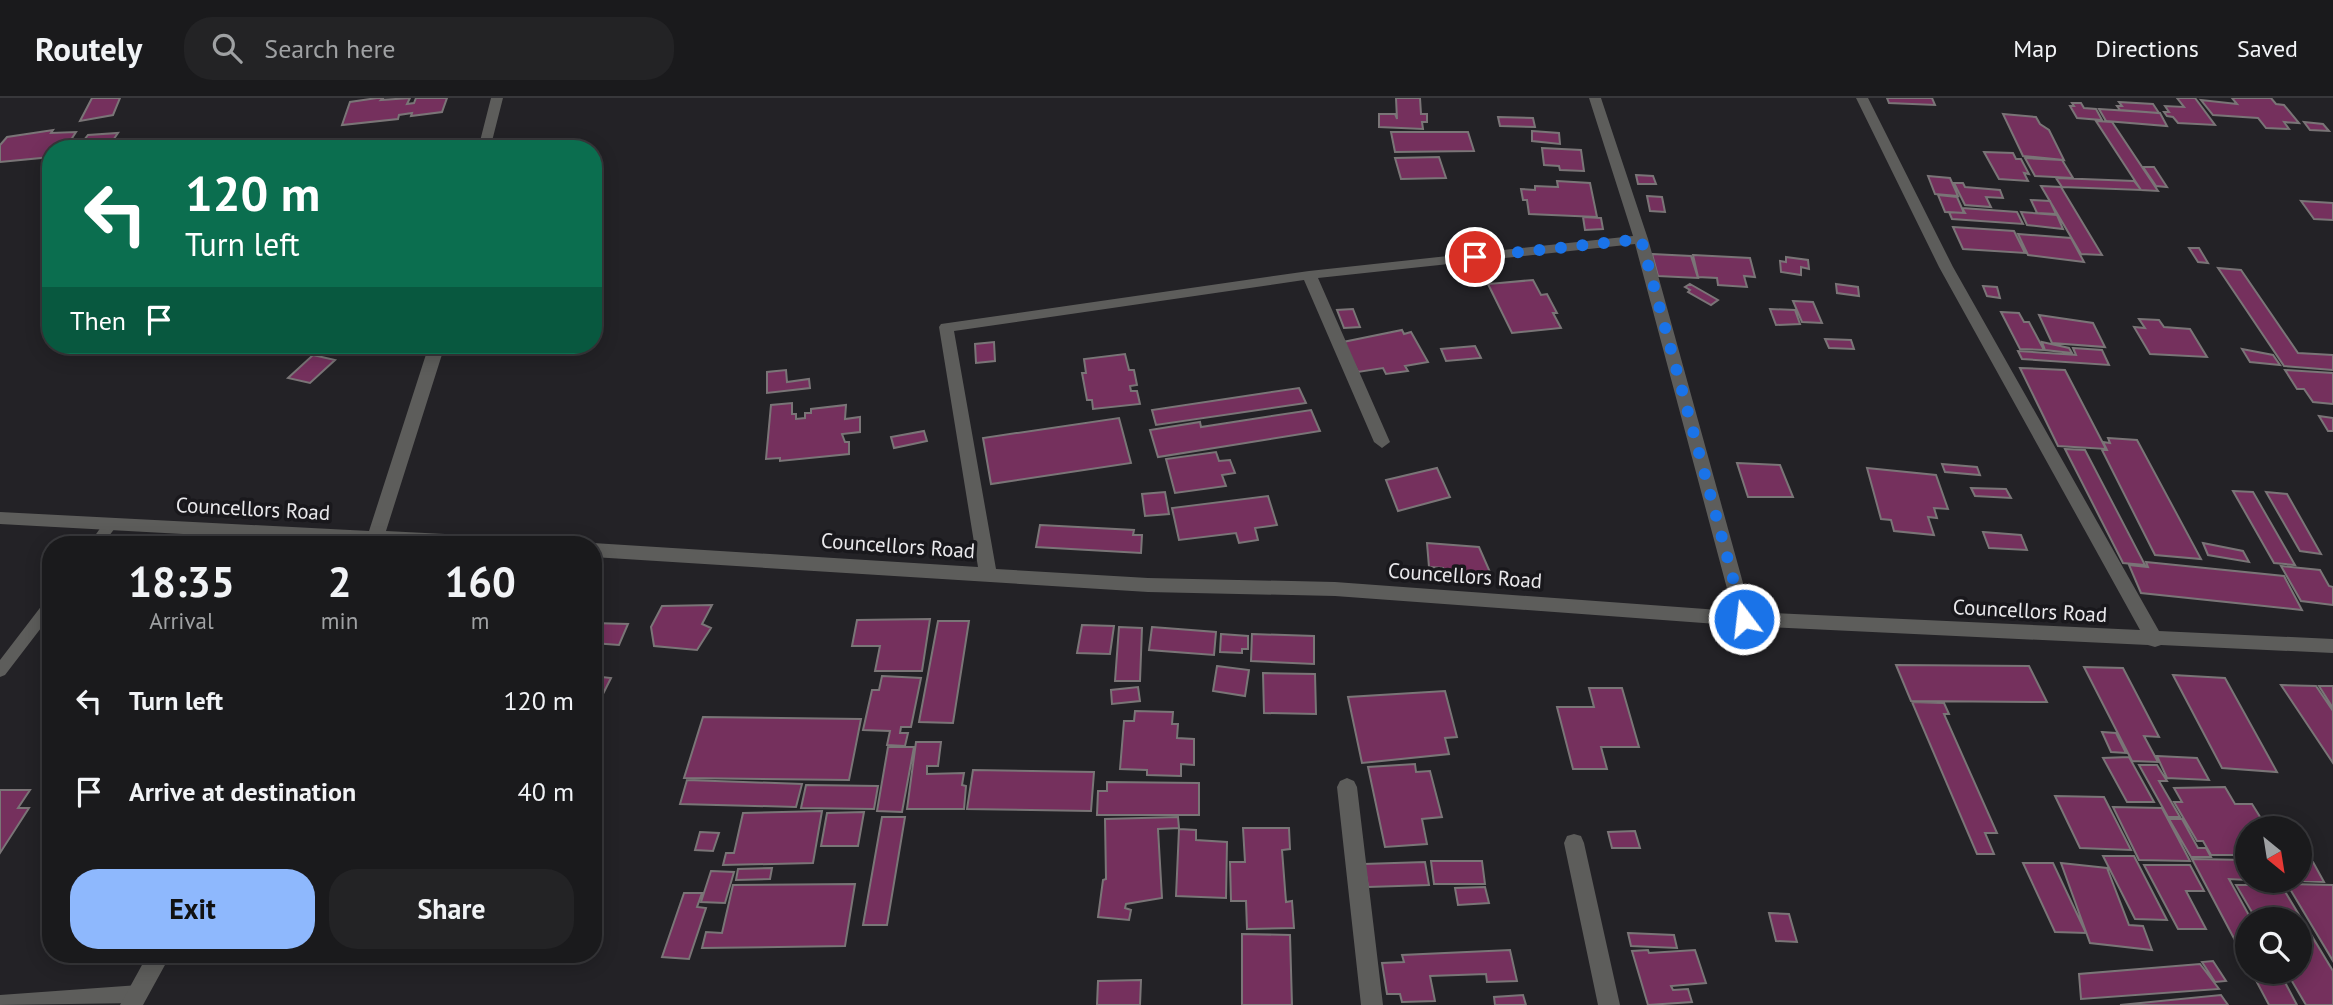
<!DOCTYPE html>
<style>
:root{--surface:#1a1a1c;--page:#232325;--text:#f1f3f6;--muted:#9fa1a3;--line:#38383b;--accent:#8eb8fd}
body{margin:0;font-family:"PT Sans",sans-serif;background:var(--page);color:var(--text);height:100vh;display:flex;flex-direction:column;font-size:26px;white-space:nowrap}
*{box-sizing:border-box;margin:0}
p{font-size:23px;color:var(--muted)}
.icon{flex:none;width:38px;height:38px;fill:none;stroke:currentColor;stroke-width:2;stroke-linecap:round;stroke-linejoin:round}
.map{position:relative;flex:1;overflow:hidden}
.details{position:absolute;left:42px;top:438px;width:560px;height:427px;display:flex;flex-direction:column;background:var(--surface);border-radius:28px;box-shadow:0 4px 18px #0003,0 0 0 2px var(--line)}
.details>*{flex:none}
.hud{position:absolute;left:42px;top:42px;width:560px;height:214px;border-radius:28px;box-shadow:0 4px 18px #0003,0 0 0 2px var(--line);background:#0b6e4f;color:#fff;overflow:hidden}
.needle{width:46px;rotate:150deg}
.controls{position:absolute;left:2235px;top:718px;display:grid;gap:14px}
.controls a{display:grid;place-items:center;width:77px;height:77px;border-radius:50%;background:var(--surface);box-shadow:0 4px 18px #0003,0 0 0 2px var(--line);font-size:35px}
.pin{position:absolute;display:grid;place-items:center;width:60px;height:60px;color:#fff;margin:-30px;border:4px solid #fff;border-radius:50%;box-shadow:0 2px 7px #0007}
.me{position:absolute;width:77px;margin:-38px;rotate:345deg;stroke-linejoin:round;filter:drop-shadow(0 0 5px #0008)}
.turn{display:flex;align-items:center;gap:24px;height:147px;padding:0 28px;font-size:32px}
.turn .icon{width:91px;height:91px;stroke-width:2.5}
.turn b{display:block;font-size:49px;line-height:60px}
.then{display:flex;align-items:center;height:66px;padding:0 28px;background:#0003;gap:14px;font-size:26px}
.eta{display:flex;justify-content:space-evenly;align-items:center;height:119px;text-align:center}
.eta b{font-size:42px;font-weight:800;line-height:49px}
.button{display:flex;gap:14px;margin-top:auto;padding:14px 28px}
.button a{flex:1;height:80px;border-radius:28px;background:var(--accent);color:#111;font-size:28px;font-weight:800;line-height:80px;text-align:center}
.button a+a{background:var(--page);color:var(--text)}
ul{padding:0;list-style:none}
li{display:flex;align-items:center;gap:21px;height:91px;padding:0 28px}
li div{flex:1}
li b{display:block;font-size:26px}
li em{font-style:normal}
header{display:flex;align-items:center;gap:42px;box-sizing:border-box;height:98px;padding:0 35px;background:var(--surface);border-bottom:2px solid var(--line)}
header strong{font-size:33px}
nav{display:flex;gap:38px;margin-inline-start:auto;font-size:24px}
.search{width:490px;height:63px;background:var(--page);display:flex;align-items:center;gap:18px;box-sizing:border-box;padding:0 24px;border-radius:28px;color:var(--muted);font-size:26px}
.map>svg:first-child{display:block}
.building{fill:#75305d;stroke:#7a7577;stroke-width:2}
.lines{fill:none;stroke-linecap:round;stroke-linejoin:round}
.lane{fill:#5d5d5b;fill-rule:evenodd}
.street{fill:#5d5d5b;fill-rule:evenodd}
.route{stroke:#1a73e8;stroke-width:12;stroke-dasharray:0 21.6}
.labels{text-anchor:middle;stroke-width:7;stroke-linejoin:round;paint-order:stroke}
.street-label{font-size:21px;fill:#e9e8eb;stroke:#19181c}
</style>
<header>
<strong>Routely</strong>
<div class="search"><svg class="icon" aria-label="search" viewBox="0 0 24 24"><circle cx="10" cy="10" r="6"/><path d="M15 15l6 6"/></svg>Search here</div>
<nav><a>Map</a><a>Directions</a><a>Saved</a></nav>
</header>
<div class="map">
<svg width="2333" height="907" viewBox="0 0 2333 907">
<rect width="100%" height="100%" fill="#232226"/>
<path class="building" d="M92,0h28l-7,17 -33,6z
M377,0h6l-2,2 29,-2 -3,6 7,-1 2,-5h31l-5,14 -31,4 1,-3 -13,2 -1,4 -56,6 8,-23z
M1396,0h24l1,16h6v8h-5l1,7 -44,-2v-13h16l2,5z
M1887,0h45l3,7 -46,-2z
M2177,0h18l20,27 -37,-2 -5,-6 -6,-1 -3,-4h5l-4,-6 19,1z
M2232,0h39l5,6 8,1 15,18 -15,-1 5,7 -23,-1 -8,-10 -45,-3 -12,-15 36,4z
M2119,4l34,2 6,9 -39,-3 -3,-4h5z
M2072,5h9l3,5 12,1 6,11 -25,-2 -7,-12h4z
M2099,11l61,4 7,13 -61,-5z
M2003,16l33,3 4,7 9,6 15,30 -41,-4z
M1498,19l35,1 2,9 -35,-1z
M2096,23l16,1 46,69 -17,-1z
M2304,24l19,2 6,7 -19,-1z
M53,32l-2,3 25,-1 -11,17h-14v8l-51,5v-17l7,-8z
M1532,33l27,2 1,11 -28,-3z
M1391,34h77l6,19 -79,1z
M118,35l-11,16h-30l11,-14z
M1542,50l39,2 3,21 -24,-1 -1,-4 -15,-1z
M1984,54l29,1 3,6h5l8,15 -5,-1 4,8 -29,-2z
M1439,59l7,21 -45,1 -6,-21z
M2025,60l37,2 11,18 -38,-2z
M2143,69h11l13,20 -11,-1z
M1636,77l17,1 3,8h-18z
M1928,78l22,2 8,18 -23,-2z
M2056,80l78,3 7,9 -79,-3z
M1557,83l33,2 7,34 -68,-3 -2,-14h-4l-2,-11 14,1v-4l23,1z
M1954,85h9l2,4 35,3 3,8 -17,-1 5,10 -26,-2z
M2041,88l20,1 41,68 -21,-1z
M1938,97l19,2 7,16 -19,-1z
M1647,98l15,1 3,15 -15,-1z
M2031,102l19,1 6,13 -19,-1z
M2301,103l32,2v17l-19,-1z
M1962,110l55,4 6,12 -71,-5 -3,-7 16,1z
M2021,114l36,3 6,14 -36,-4z
M1583,119l18,1 2,11 -18,1z
M1953,129l61,4 11,22 -62,-4z
M2018,136l53,4 13,24 -56,-7z
M2189,150h10l9,15 -10,-1z
M1652,156l39,2 7,22 -40,-2z
M1693,157l57,3 5,19 -11,-1 3,11 -29,-2 -1,-7 -19,-1z
M1786,159l22,3 1,9 -8,-2v8l-20,-3 -1,-11 6,1z
M2218,170l23,2 57,83 35,2v15l-49,-4z
M1533,182l8,15 6,-1 10,19h-4l8,15 -49,5 -24,-49z
M1690,186l28,16 -7,5 -23,-13 2,-2 -5,-3z
M1836,186l22,3 1,9 -22,-3z
M1983,188l14,1 3,11 -13,-2z
M1793,203l20,1 9,21 -20,-1z
M1353,211l7,18 -16,1 -7,-18z
M1770,211l25,1 5,14 -24,1z
M2001,214l18,1 5,9h5l15,28 -24,-1z
M2039,217l54,8 12,24 -53,-4z
M2139,221l20,1 5,7 26,2 17,28 -57,-3 -16,-27 11,1z
M1402,232l2,4 7,-2 17,30 -23,4 3,5 -22,3 -3,-6 -25,4 -15,-30z
M1825,241l26,1 3,9 -25,-1z
M994,244l1,19 -19,2 -1,-19z
M2042,244l27,6 3,5 -27,-3z
M1475,248l6,12 -35,3 -5,-12z
M2073,250l29,2 7,15 -87,-6 -4,-8 58,4z
M2242,251l31,6 7,10 -30,-3z
M1125,256l4,16h5l3,15 -7,1 1,5h6l3,13 -47,5 -1,-9h-5l-5,-27h4l-2,-14z
M313,257l22,5 -25,23 -22,-5z
M2020,270l45,2 41,79 -48,-3z
M786,272l1,12 22,-3 1,9 -43,5v-21z
M2285,272l48,3v31l-20,-2 -9,-13h-7z
M1299,290l7,15 -150,22 -4,-15z
M792,305v11h4v5l9,-1v-5h6v-4l35,-4 -1,14 15,-2v15l-18,2 3,8h4v12l-69,7v-3l-14,1 5,-54z
M1311,312l9,21 -162,26 -8,-27 50,-8 1,5z
M2319,318l14,2v13h-5z
M1119,320l12,45 -140,21 -8,-46z
M924,333l3,10 -33,7 -3,-11z
M2108,340l29,2 64,119 -46,-4 -53,-105h5l-4,-8 7,1z
M2065,351l20,1 60,115 -22,-2z
M1216,354l3,9 11,-1 5,13 -13,2 4,11 -51,7 -9,-34z
M1737,365l43,2 13,32h-45z
M1942,366l35,3 3,8 -35,-3z
M1437,370l13,29 -52,14 -12,-31z
M1867,370l69,7 12,34 -14,-1 3,10 -9,-1 6,18 -40,-4 -3,-11 -10,-1z
M1971,390l35,1 5,9 -36,-2z
M2233,393l20,1 42,73 -21,-2z
M1165,394l4,22 -24,2 -3,-22z
M2266,394l21,2 34,60 -21,-3z
M1268,398l9,29 -22,3 3,12 -19,3 -3,-10 -57,7 -7,-32z
M1040,427l94,5 -1,5h9l-1,18 -105,-6z
M1983,434l38,3 6,15 -38,-2z
M1427,445l52,4 11,25 -46,2 -1,-6 -14,-1z
M2203,445l40,8 6,11 -41,-7z
M2146,464l138,14 18,34 -161,-17 -12,-28 19,2z
M2281,468l39,4 9,16 4,1v18l-32,-4z
M712,507l-10,19 9,4 -14,22 -43,-4 -3,-19 11,-21z
M930,521l-8,52h-47l5,-25h-28l5,-26z
M938,523h31l-16,102 -34,-1z
M593,525l35,1 -9,21 -26,-2z
M1082,527l32,1 -4,28 -33,-1z
M1119,529l23,1 -2,53h-25z
M1152,529l64,5 -2,23 -65,-5z
M1221,536l27,2v13h-6v4l-22,-1z
M1252,536l62,2v28l-63,-3z
M1896,567l133,1 18,36 -136,-1z
M1217,568l32,4 -4,26 -32,-5z
M2084,569l39,1 36,69 -15,-1 14,26 -26,-1z
M1263,575l52,1 1,40 -52,-1z
M2173,577l52,3 52,94 -55,-4z
M593,578l18,2 -11,22 -7,-1z
M882,578l39,2 -10,49h-10l-1,6h8l-3,13 -18,-1 3,-14 -27,-1 9,-40h7z
M2281,587l35,1 17,25v52z
M2319,588h14v22z
M1138,589l2,14 -28,3 -1,-14z
M1589,590h33l17,59h-38l6,22h-34l-16,-62h37z
M1445,593l12,46 -12,1 4,16 -87,9 -14,-66z
M1912,604l32,1 5,11h-5l53,119h-12l9,21h-17z
M1135,613l38,1 -1,12h6l-1,14 17,1v26l-13,-1v12l-34,-1v-5l-27,-1 4,-48h10z
M703,619l158,2 -12,61 -165,-2z
M2102,634l14,1 10,20 -15,-1z
M916,644h25l-3,24h-11v8l37,-1 -2,12 4,1 -2,23h-57z
M888,649h26l-12,65 -25,-1z
M2157,658l40,2 12,22 -42,-2z
M2129,659l25,45h-27l-24,-44z
M1415,666l1,8 14,-1 12,46 -20,2 5,25 -42,3 -17,-80z
M2139,667h18l10,16h-8l21,36h-12z
M973,672l121,2 -3,39 -124,-2z
M687,682l115,4 -6,23 -116,-3z
M1107,684l92,1v32h-102l1,-24h9z
M806,687l72,1 -4,23 -73,-1z
M2225,689l10,17h17l15,24h-20v27h-36l-8,-14h-6l-23,-39h8l-8,-14z
M0,692h30l-12,18h11l-29,45z
M2055,698l49,1 27,53 -51,-2z
M2113,709l49,1 28,53 -51,-1z
M822,713l-9,52 -90,2 3,-12h8l9,-40z
M864,714l-6,34h-37l6,-33z
M882,719h23l-18,108h-24z
M1178,719l1,11 -21,1 4,69 -36,6 -1,4 6,2 -2,10 -31,-3 5,-37 3,-1 -1,-60z
M2169,721h13l16,29h8l5,9h-20z
M1243,730h46l1,21 -8,1 4,52 6,-1 2,27 -47,1 -1,-28h-15l-1,-39h15z
M1179,731l17,1v10l31,2 -1,56 -50,-2z
M1635,733l5,17h-28l-4,-16z
M700,734l19,1 -6,18 -18,-1z
M2103,758h31l33,64 -32,-1z
M2192,761l55,1v20l-18,-1 22,40h-4v44z
M1431,763h51l3,23h-51z
M1425,764l4,23 -61,2 -4,-23z
M2300,764h13l11,20 -53,-2h29z
M2023,765h30l33,70 -31,-1z
M2061,765l46,5 22,57 14,1 9,24 -62,-7z
M2144,767h46l14,26h-18l20,38h-28z
M772,770l-2,11 -34,1 2,-11z
M711,773l23,1 -9,31 -24,-1z
M855,786l-10,62 -143,2 4,-16 16,1 11,-48z
M2287,786l46,1v76z
M2236,787h45l52,86v34h-27l-20,-34h14v-52h-44z
M1485,789l4,16 -31,2 -3,-17z
M684,795h18l-5,14 9,1 -17,51 -27,-2z
M1769,815l20,1 8,28 -21,-1z
M1628,835l46,2 3,13 -46,-2z
M1242,836l48,1 2,70h-50z
M1510,852l7,31 -30,1 -1,-8 -56,2 5,25 -33,1 -2,-8h-13l-5,-31 22,-1 -2,-7z
M1648,852l1,3 46,-3 11,33 -35,3 2,4 15,-1 4,13 -44,3 -16,-54z
M2213,863l13,20 -11,1 -13,-20z
M2200,866l19,25 -138,10 -2,-25z
M2251,873h28l18,34h-28z
M1141,882l-1,25h-43l1,-24z
M1523,897l3,10h-31l-1,-8z
M2221,897l7,10h-108z"/>
<g class="lines">
<path class="lane" d="M111,421l7,5 -15,20h-14l17,-24z
M51,500v17l-46,60 -5,2v-17l46,-60z
M139,887l6,3 3,6 -3,6 -6,3 -139,2v-10z"/>
<path class="street" d="M491,0h12l-13,51h-12z
M1589,0h12l47,141 103,373 389,18 -201,-363 -83,-169h12l85,169 206,364 174,8v14l-172,-8 -6,2 -7,-2 -404,-19 -409,-30 -187,-4 -555,-35v-13h-3l3,-1 385,24 -39,-240 2,-3 368,-53 324,-35zM1635,146l98,367 -398,-29 -187,-4 -152,-9 -42,-238 350,-51 70,162 8,6 8,-6 -72,-164z
M429,247h16l-59,186 118,6 6,2 3,5h-149l-364,-20v-12l369,19z
M1347,680l7,3 3,6 26,218h-22l-24,-218 3,-6z
M1574,736l7,2 3,7 36,162h-22l-34,-162 3,-7z
M148,856h23l-28,51h-23z"/>
</g>
<g class="lines">
<path class="route" d="M1475,159l166,-18 103,380"/>
</g>
<g class="labels">
<g class="street-label">
<text transform="translate(253 411) rotate(3)" y="7">Councellors Road</text>
<text transform="translate(898 448) rotate(4)" y="7">Councellors Road</text>
<text transform="translate(1465 478) rotate(4)" y="7">Councellors Road</text>
<text transform="translate(2030 513) rotate(3)" y="7">Councellors Road</text>
</g>
</g>
</svg>
<div class="controls">
<a><svg class="needle" viewBox="-14 -14 28 28"><path d="M0-13l5 13h-10z" fill="#e53935"/><path d="M0 13l5-13h-10z" fill="#9fa1a3"/></svg></a>
<a><svg class="icon" aria-label="search" viewBox="0 0 24 24"><circle cx="10" cy="10" r="6"/><path d="M15 15l6 6"/></svg></a>
</div>
<div class="pin" style="left:1475px;top:159px;background:#d93025"><svg class="icon" aria-label="arrive" viewBox="0 0 24 24"><path d="M6 21V4h12l-3 4 3 4H6"/></svg></div>
<svg class="me" style="left:1744px;top:521px" viewBox="-20 -20 40 40"><circle r="17" fill="#1a73e8" stroke="#fff" stroke-width="3"/><path d="M0-11L8 9 0 5-8 9z" fill="#fff"/></svg>
<div class="hud">
<div class="turn"><svg class="icon" aria-label="left" viewBox="0 0 24 24"><path d="M17 20v-9H6M10 6l-5 5 5 5"/></svg><div><b>120 m</b>Turn left</div></div>
<div class="then">Then<svg class="icon" aria-label="arrive" viewBox="0 0 24 24"><path d="M6 21V4h12l-3 4 3 4H6"/></svg></div>
</div>
<section class="details">
<div class="eta">
<div><b>18:35</b><p>Arrival</p></div>
<div><b>2</b><p>min</p></div>
<div><b>160</b><p>m</p></div>
</div>
<ul>
<li><svg class="icon" aria-label="left" viewBox="0 0 24 24"><path d="M17 20v-9H6M10 6l-5 5 5 5"/></svg><div><b>Turn left</b></div><em>120 m</em></li>
<li><svg class="icon" aria-label="arrive" viewBox="0 0 24 24"><path d="M6 21V4h12l-3 4 3 4H6"/></svg><div><b>Arrive at destination</b></div><em>40 m</em></li>
</ul>
<div class="button"><a>Exit</a><a>Share</a></div>
</section>
</div>
